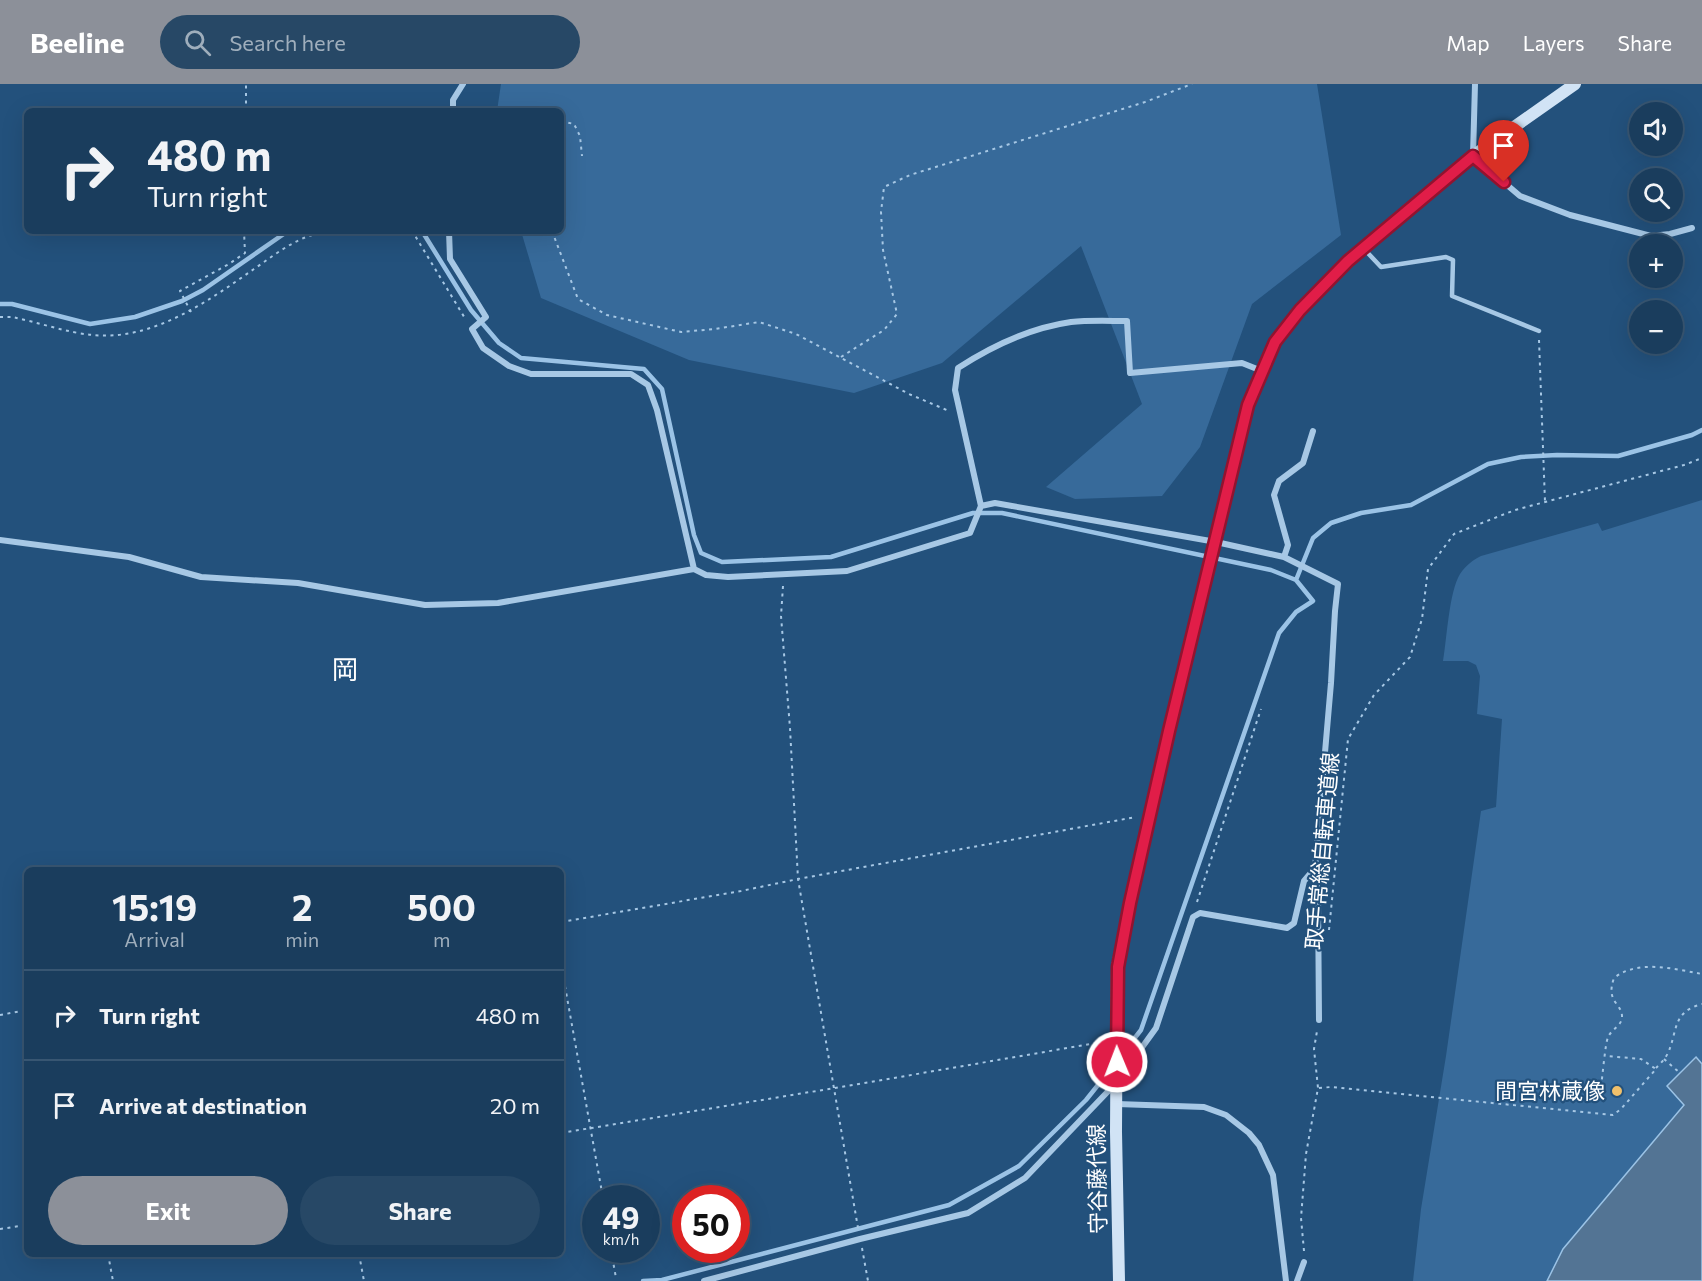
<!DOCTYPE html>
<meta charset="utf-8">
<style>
:root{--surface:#1a3d5d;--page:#274866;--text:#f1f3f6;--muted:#9faebc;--line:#385672;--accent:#8c9099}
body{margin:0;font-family:Commissioner,"Noto Sans JP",sans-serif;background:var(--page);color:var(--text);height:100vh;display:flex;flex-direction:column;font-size:22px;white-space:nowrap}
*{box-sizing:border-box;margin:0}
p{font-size:20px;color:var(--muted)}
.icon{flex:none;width:33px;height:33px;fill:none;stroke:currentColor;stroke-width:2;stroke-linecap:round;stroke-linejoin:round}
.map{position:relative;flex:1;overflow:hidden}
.side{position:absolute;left:24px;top:783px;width:540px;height:390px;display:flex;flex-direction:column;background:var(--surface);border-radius:9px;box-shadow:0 6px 24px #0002,0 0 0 2px var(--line)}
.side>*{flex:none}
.top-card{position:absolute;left:24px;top:24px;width:540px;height:126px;border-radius:9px;box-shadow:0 6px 24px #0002,0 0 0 2px var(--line);background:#1a3d5d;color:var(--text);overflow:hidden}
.controls{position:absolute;left:1629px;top:18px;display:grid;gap:12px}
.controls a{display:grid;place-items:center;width:54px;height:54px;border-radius:50%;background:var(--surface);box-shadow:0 6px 24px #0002,0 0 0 2px var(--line);font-size:30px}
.speed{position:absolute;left:582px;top:1101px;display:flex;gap:12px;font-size:30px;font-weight:700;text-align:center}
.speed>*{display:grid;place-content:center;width:78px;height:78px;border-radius:50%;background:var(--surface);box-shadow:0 6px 24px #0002,0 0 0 2px var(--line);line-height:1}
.speed small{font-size:15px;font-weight:400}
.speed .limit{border:9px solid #d22;background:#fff;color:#111}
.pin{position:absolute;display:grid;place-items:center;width:51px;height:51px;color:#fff;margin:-62px -26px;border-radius:50% 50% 50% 0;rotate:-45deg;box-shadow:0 0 6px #0007}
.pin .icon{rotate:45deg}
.me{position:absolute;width:66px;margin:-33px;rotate:359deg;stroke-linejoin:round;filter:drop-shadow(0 0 4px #0008)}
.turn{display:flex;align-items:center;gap:21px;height:126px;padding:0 24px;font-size:27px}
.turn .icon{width:78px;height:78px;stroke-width:2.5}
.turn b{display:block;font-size:42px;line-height:51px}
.eta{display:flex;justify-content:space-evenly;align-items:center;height:102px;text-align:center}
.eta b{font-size:36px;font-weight:700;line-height:42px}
.primary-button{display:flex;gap:12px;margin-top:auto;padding:12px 24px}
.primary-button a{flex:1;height:69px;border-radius:36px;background:var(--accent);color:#fff;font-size:24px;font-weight:700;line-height:69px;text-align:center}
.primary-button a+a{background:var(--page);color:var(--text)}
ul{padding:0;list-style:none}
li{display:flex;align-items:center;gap:18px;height:90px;padding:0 24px;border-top:2px solid var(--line)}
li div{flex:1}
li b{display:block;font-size:22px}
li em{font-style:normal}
header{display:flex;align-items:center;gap:36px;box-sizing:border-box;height:84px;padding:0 30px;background:var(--accent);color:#fff}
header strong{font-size:28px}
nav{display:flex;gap:33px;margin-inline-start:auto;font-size:21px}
.search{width:420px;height:54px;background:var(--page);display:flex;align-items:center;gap:15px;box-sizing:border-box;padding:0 21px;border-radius:33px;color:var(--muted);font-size:22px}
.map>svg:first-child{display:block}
.green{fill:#376a9a}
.water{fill:#537494;stroke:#9bc3e6;stroke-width:1.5}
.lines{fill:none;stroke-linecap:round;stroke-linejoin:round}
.stream{stroke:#9bc3e6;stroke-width:4.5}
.path{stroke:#a7c8e5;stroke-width:2;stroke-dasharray:3 4.5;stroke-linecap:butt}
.service{stroke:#a7c8e5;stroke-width:4.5}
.minor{stroke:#a7c8e5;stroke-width:6}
.secondary{stroke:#d1e3f5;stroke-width:12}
.route-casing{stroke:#92132f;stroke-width:15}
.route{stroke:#e11d48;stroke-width:10}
.poi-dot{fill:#f0c06b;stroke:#23517c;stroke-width:2}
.labels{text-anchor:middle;stroke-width:4.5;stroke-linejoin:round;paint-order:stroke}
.street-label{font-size:22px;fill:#fff;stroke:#23517c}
.poi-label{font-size:22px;fill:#fff;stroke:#23517c;text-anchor:end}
.quarter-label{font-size:26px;fill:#fff;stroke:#23517c}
</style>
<header>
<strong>Beeline</strong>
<div class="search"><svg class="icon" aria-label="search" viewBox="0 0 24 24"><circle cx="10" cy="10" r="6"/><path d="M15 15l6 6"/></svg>Search here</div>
<nav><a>Map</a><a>Layers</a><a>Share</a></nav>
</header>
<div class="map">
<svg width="1702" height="1197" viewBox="0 0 1702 1197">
<rect width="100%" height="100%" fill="#23517c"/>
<path class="green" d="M501,0h816l24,151 -89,69 -52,143 -38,49 -87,3 -29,-12 96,-83 -61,-158 -139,117 -88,30 -165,-33 -148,-62 -20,-67h40v-120h-64z
M1702,416v564l-6,-7 -29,29 17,18 -121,145 -16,32h-134l8,-72 25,-153 35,-245 15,-4 6,-88 -25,-5 3,-38 -4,-11 -8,-4h-25c4,-23 6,-69 17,-87 6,-9 13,-14 21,-18l117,-33 4,8z"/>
<path class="water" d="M1696,973l6,7v217h-155l16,-32 121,-144 -17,-19z"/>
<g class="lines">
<path class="stream" d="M422,147l49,79 28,33 22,15 123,11 18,20 32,146 7,18 21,9 109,-5 142,-44h29l269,57 25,10 17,21 -17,11 -17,21 -138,397 -22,28
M0,220h12l78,20 45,-7 47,-16 21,-11 85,-59
M1296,496l17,-42 18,-15 30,-10 50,-8 77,-41 33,-7 36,-2 61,1 74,-21 10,-5
M643,1197l19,-1 287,-75 70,-39 67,-66 28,-35"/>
<path class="path" d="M246,27v-27
M561,37l13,3 6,12 2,20
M395,147l19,3 52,86
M552,147l26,68 29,16 74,17 34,-3 44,-7 37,12 113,60 40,17
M191,228l-11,-21 49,-27 16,-11 -1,-22
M0,233h12c25,5 56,16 81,18 60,6 115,-34 161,-66 26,-18 49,-37 81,-38
M1539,256l6,162
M841,273l43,-27 13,-16 -14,-64 -2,-38 3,-25 26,-12 235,-73 47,-18
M783,502l-2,30 9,112 8,151 60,349
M1197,818l64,-193
M561,838l180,-31 57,-12 338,-62
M1329,846l19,-191 26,-44 36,-38 12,-38 6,-50 26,-35 61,-24 169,-45 18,-7
M561,880l42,234
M0,931l27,-5
M1664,975l16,14
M1656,984c4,-4 9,-9 12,-15 10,-23 4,-41 34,-49
M1319,1004l12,-1 282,28 8,-6 35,-40 -15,-10 -35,-3
M1600,1010c2,-11 5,-50 8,-57 4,-8 13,-11 14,-19 1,-15 -17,-15 -8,-40 24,-19 60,-9 88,-4
M561,1049l298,-49 243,-42
M0,1145l27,-4
M862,1164l6,33
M611,1166l5,28
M1304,1167l-3,-33 5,-64 12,-66 -4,-39 3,-18
M108,1170l5,27
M359,1170l5,27"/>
<path class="service" d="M1365,166l16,17 65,-10 7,3 -1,36 87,35"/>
<path class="minor" d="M1475,0l-2,72 47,40 50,19 81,21 19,-2 22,-6
M453,27v-11l10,-16
M449,147l1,28 36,58 -14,12 11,19 26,18 22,8h100l17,11 9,25 37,159
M981,422l-26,-116 3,-22c34,-22 71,-40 113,-46 18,-2 38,-1 56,-1l3,52 112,-10 20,8
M0,456l129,17 72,20 97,6 127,22 73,-2 196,-34 12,6 22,2 119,-6 123,-38 11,-27 14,-3 221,39 68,15 54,27 -3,27 -4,72 -16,185 3,25 1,127
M1284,473l4,-12 -14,-50 5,-14 24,-18 10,-32
M1117,1020l87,3 22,8 23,18 10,12 14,30 13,106
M704,1197l156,-42 108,-26 57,-35 92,-96 39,-54 37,-111 7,-4 87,15 7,-5 10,-42 11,-13
M1297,1197l7,-19"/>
<path class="secondary" d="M1119,1197l-3,-149 1,-165 13,-64 39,-172 79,-326 27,-63 25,-32 49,-49 124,-105 102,-72"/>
</g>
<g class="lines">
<g class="route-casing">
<path id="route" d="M1117,978l1,-95 12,-64 39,-172 79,-326 27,-63 25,-32 48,-49 125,-105 31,26"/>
</g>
<use href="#route" class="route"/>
</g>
<circle class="poi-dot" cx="1617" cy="1007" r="6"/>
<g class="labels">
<g class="street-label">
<text transform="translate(1322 767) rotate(-85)" y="8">取手常総自転車道線</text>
<text transform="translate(1097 1095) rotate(-91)" y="8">守谷藤代線</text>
</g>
<g class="poi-label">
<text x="1605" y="1015">間宮林蔵像</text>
</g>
<g class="quarter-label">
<text x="345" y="595">岡</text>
</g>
</g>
</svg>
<div class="controls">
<a><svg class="icon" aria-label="sound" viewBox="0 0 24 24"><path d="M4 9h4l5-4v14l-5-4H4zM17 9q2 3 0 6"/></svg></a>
<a><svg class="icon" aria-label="search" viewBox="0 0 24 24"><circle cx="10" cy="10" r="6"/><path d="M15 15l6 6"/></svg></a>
<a>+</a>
<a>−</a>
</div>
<div class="speed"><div>49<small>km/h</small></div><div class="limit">50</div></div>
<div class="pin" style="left:1504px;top:98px;background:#d93025"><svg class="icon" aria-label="arrive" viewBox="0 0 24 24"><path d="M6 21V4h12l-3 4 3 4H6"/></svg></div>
<svg class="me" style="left:1117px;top:978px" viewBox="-20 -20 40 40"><circle r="17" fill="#e11d48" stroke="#fff" stroke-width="3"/><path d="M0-11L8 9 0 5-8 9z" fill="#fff"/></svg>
<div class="top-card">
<div class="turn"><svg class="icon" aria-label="right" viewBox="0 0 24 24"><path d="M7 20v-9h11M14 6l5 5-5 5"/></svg><div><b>480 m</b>Turn right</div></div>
</div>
<section class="side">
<div class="eta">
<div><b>15:19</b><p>Arrival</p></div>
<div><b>2</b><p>min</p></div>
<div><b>500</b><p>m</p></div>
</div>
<ul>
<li><svg class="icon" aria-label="right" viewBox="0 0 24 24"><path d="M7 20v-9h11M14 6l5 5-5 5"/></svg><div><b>Turn right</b></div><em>480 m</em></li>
<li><svg class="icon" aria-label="arrive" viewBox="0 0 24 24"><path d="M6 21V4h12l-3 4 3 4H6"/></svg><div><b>Arrive at destination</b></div><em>20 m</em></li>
</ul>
<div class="primary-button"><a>Exit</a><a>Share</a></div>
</section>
</div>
